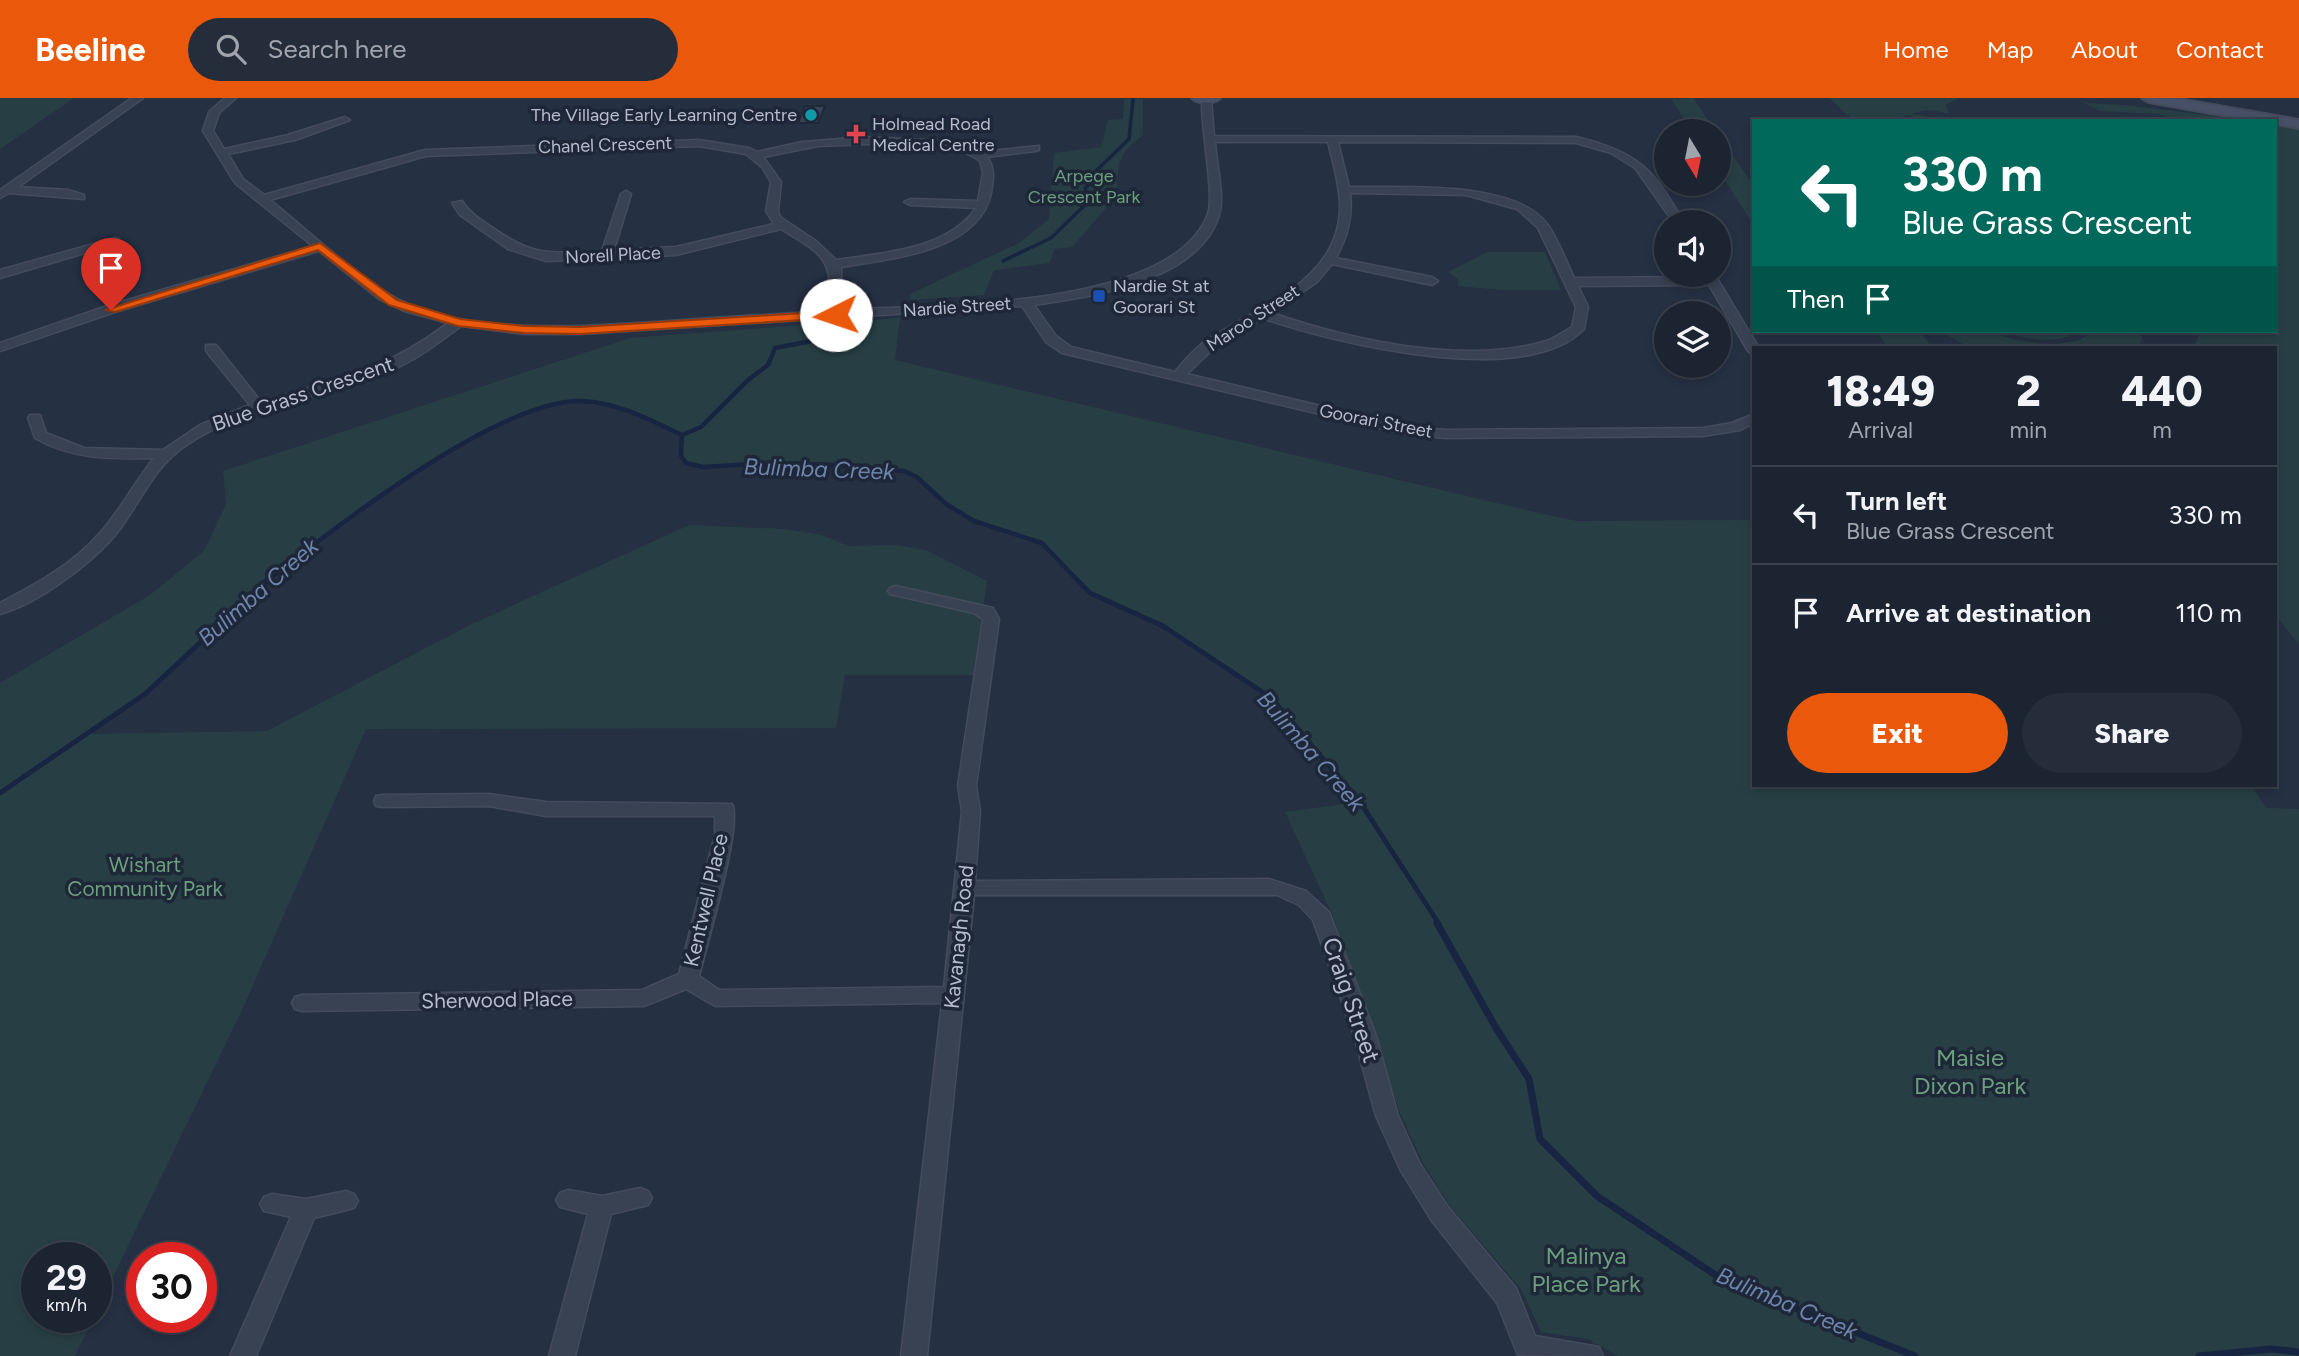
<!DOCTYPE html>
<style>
:root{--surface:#1c2432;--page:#252c3a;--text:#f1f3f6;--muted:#a0a4ac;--line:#3a414d;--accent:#ea580c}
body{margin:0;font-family:Figtree,sans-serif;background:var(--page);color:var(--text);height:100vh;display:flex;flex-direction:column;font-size:26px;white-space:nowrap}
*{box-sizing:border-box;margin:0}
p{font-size:23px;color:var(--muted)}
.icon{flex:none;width:38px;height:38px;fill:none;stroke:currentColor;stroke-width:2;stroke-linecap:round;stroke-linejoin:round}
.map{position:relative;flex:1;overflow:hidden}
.drawer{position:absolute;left:1752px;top:248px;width:525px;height:441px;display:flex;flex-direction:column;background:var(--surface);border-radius:0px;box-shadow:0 4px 10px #0003,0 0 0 2px var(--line)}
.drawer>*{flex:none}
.top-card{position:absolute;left:1752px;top:21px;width:525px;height:214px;border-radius:0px;box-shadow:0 4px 10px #0003,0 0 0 2px var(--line);background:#00695c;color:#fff;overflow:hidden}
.needle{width:46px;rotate:170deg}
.fabs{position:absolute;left:1654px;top:21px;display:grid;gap:14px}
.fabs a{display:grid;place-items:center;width:77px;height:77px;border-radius:50%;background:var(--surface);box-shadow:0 4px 10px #0003,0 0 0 2px var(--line);font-size:35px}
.speed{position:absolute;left:21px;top:1144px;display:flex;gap:14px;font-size:35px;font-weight:700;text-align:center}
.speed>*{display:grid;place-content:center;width:91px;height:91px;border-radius:50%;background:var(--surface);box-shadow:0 4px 10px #0003,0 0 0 2px var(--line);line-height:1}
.speed small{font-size:18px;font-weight:400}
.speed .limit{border:10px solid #d22;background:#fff;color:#111}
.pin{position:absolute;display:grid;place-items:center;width:60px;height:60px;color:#fff;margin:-72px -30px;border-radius:50% 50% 50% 0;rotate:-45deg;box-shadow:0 0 7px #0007}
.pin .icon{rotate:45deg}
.me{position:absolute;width:77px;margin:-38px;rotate:266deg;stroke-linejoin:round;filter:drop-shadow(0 0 5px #0008)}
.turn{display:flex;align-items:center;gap:24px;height:147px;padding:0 35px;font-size:32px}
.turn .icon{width:91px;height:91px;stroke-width:2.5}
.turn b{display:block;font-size:49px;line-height:60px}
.then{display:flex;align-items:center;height:66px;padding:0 35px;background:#0003;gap:14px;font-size:26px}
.eta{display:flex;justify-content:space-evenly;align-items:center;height:119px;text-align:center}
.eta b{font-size:42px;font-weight:800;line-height:49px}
.primary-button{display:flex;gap:14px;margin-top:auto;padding:14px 35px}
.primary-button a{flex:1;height:80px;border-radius:42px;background:var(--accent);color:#fff;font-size:28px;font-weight:800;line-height:80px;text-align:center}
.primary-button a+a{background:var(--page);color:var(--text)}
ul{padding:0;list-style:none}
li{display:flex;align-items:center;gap:21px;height:98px;padding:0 35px;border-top:2px solid var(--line)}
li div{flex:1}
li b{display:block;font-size:26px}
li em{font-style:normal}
header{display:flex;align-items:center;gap:42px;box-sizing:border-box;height:98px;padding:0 35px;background:var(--accent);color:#fff}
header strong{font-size:33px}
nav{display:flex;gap:38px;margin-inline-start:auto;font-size:24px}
.search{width:490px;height:63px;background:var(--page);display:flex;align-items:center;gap:18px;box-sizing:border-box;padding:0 24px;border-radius:38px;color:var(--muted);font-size:26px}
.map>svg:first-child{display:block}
.green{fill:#273f44}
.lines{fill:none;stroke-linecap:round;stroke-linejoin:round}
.stream-far3{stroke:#172542;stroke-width:3.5}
.stream-far2{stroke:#172542;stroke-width:4.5}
.stream-far1{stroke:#172542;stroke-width:5}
.stream{stroke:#172542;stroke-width:7}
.building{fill:#374359;stroke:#20293a;stroke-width:2}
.street-casing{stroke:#434b5c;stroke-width:3}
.secondary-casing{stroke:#434b5c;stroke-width:4}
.street{fill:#394253;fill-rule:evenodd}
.secondary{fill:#475066;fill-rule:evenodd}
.route{fill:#ea580c;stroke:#983908;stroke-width:2}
.culture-dot{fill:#0f9aa8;stroke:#1e2738;stroke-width:2.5}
.health-dot{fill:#e0444e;stroke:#1e2738;stroke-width:2.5}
.transit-dot{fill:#1a4fb4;stroke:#1e2738;stroke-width:2.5}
.labels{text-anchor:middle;stroke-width:7;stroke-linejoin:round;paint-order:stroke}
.far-poi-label{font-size:18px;fill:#b7bdcd;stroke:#1e2738;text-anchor:start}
.far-street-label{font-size:18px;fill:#b7bdcd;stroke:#1e2738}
.far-park-label{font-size:18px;fill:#6c9f7c;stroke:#1e2738}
.street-label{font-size:21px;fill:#b7bdcd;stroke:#1e2738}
.park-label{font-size:21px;fill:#6c9f7c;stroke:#1e2738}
.water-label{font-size:23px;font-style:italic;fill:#6e84ad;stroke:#1e2738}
.near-street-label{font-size:24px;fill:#b7bdcd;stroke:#1e2738}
.near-park-label{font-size:24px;fill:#6c9f7c;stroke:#1e2738}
</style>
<header>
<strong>Beeline</strong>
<div class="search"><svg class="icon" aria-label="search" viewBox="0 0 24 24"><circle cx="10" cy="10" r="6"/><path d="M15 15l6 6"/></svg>Search here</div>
<nav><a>Home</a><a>Map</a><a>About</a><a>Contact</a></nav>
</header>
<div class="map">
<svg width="2299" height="1258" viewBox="0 0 2299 1258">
<rect width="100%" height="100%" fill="#253043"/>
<path class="green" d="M0,0h74l-74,51z
M1693,0l23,33h-24l-21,-32z
M1830,0h129l-13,7 3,9c-15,-4 -23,-6 -37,0l18,3 -8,2 -15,-4 -7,3 7,3h-26l2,-4c-21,14 -40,-4 -53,-19z
M1124,1h19v36c-36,28 -18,33 -30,65l-41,47 -18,2 -4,14 -56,7 -10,25 -73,5 -1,-6 109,-51 30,-24 5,-66 47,-6 7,-27 15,-1z
M2084,5l41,2 130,16h-74l-23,-7 -59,-3z
M2275,27l24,5v514l-24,-29v-267h-82l8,-17h74z
M1719,37l34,50v39l-34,-53z
M1487,154h58l16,38h-59l-44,-4v-7l-10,-7z
M900,220l-5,42 652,155 30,6 176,-1 1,266h498l14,22 33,1v547h-681l-30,-17 -47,-7 -20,-43 -71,-83 -26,-41 -24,-52 -68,-199 -47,-102 74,-10 -89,-105 -107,-71 -73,-33 -48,-50 -68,-22 -28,-17 -29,-27 -13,-6 -71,-6 -64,-2 -66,4 -17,-4 -5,-7 3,-15 -2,-6c-31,-16 -65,-34 -100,-34 -83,0 -272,139 -336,196 -34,30 -64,66 -99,95 -19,16 -43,27 -62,42l182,-3 205,-107 217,-99 95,4 38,6 26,11 49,-1 29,5 61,31 -14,94h-128l-9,53 -470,1 -124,281 -146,302v-54h-59v60h57l-19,38h-75v-673l150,-88 54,-44 22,-47 -3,-33 407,-133z
M1876,233h43l14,17h-45z
M1938,233h50l27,9 37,5 28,-5 13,-9h48l1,9 -4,8h-166z
M2001,233h78c-22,15 -55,8 -78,0z"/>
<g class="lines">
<path class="stream-far3" d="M1003,163l48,-23 38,-37 -4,-13 10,-8 2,-10 32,-31 4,-40"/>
<path class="stream-far2" d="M682,337l19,-8 47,-47 20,-15 7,-17 89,-17
M264,485c66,-52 235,-184 317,-182 36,1 69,19 101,34l-1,21 5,7 17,4 66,-4 64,2 71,6 13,6 29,27 28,17 68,22 38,40"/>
<path class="stream-far1" d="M1078,483l12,12 73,33 107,71 90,105 79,122
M0,695l145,-99 121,-113"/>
<path class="stream" d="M1437,825l59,105 33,51 11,60 57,57 123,82 195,78
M2199,1258l72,-7 28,3"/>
</g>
<path class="building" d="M805,8h20l-7,17h-20z"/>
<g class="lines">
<g class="street-casing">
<path id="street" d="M132,0h11l-125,89 50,3 16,5v4l-75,-6 -9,5v-8z
M225,0h11l-17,15 -6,18 11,18 64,-14 57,-18 5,3 -55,20 -67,14 15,25 21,16 161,-45 274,-10 50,8 8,4 45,-10 64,-5 80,4 34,11 59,-6v4l-4,1 -48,6c9,12 6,23 4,36 -12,59 -102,66 -150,74l1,43c89,-6 329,1 366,-96 7,-20 -8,-89 -6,-116l9,1 3,37 362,1c61,15 78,31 107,85h-10l-38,-54 -24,-15 -35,-10 -238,-1 11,45c52,1 166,-8 199,38 11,16 18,36 26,53l130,-1 -1,-2h12l44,73h-5v7l-6,-4 -39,-66 -131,1 10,21 -4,22c-59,61 -250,14 -322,-11l-47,29 -28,27 217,52 41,4 258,-2 29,-5 22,-9v9l-14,7 -37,6 -258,2 -41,-4 -342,-81 -16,-11 -24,-36 -442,28h-56l-63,-8c-23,17 -46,35 -72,45 -67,27 -143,33 -204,75 -30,20 -44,54 -65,83 -24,31 -81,75 -120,85v-11c36,-19 72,-38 99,-69 21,-23 35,-51 55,-76 -42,1 -81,2 -119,-20l-7,-20 2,-3h10l6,18 38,15 79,2 37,-25 50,-20 -44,-54v-6h10l45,57c72,-21 126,-32 187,-79l-44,-12 -25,-12 -60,-48 -204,61 -115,39v-8l107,-37 206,-60 -78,-63 -32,-52 6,-19zM1215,44h113c5,21 12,43 12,64 0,76 -82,100 -134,135 -12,8 -22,20 -31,31l-104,-25 -15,-11 -22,-31c59,-9 170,-24 186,-94 4,-16 -4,-51 -5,-69zM894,45c27,2 63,0 86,18l3,12 -5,28 -68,-2 -6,3 6,3 66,3c-29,42 -94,45 -140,52l-20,-19 -36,-24 -2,-6 3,-29 -18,-25 55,-11zM699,48l47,8 16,13 9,15 -5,29 8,13 -98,23 -62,3 17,-56 -5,-3 -5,3 -19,57c-53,2 -67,7 -112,-25 -12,-8 -21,-14 -28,-25l-10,2 8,12 48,34 38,12 130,-6 105,-26c44,27 51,28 49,82 -53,3 -107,6 -160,10 -81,5 -212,17 -283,-28 -39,-25 -80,-63 -117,-93l156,-44zM1350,95l116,2 51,14 21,19 38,79 -4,20c-9,5 -19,13 -29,15 -82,23 -192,-2 -271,-29l45,-31 15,-18 100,21 6,-4 -6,-4 -96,-19c11,-21 17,-41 14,-65z
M115,140l4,1v4l-119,35v-8z
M896,488l88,20 9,2 6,11 -23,167 4,25 -5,70 294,-2 37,12 23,21 47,124 22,80 22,48 28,43 68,81 19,48 64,11 4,9 -85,-1 -21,-52 -65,-82 -31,-50 -25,-55 -22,-80 -41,-116 -14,-15 -22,-10h-303l-47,461h-26l41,-353 -227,3 -29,-17 -42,17 -342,5 -7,-2 -3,-6 3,-6 7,-2 340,-5 37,-16 36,-139v-19h-169l-57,-10 -106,1 -7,-1 -2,-5 2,-5 7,-1 106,-1 57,8 186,2c11,20 -26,143 -33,172l20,14 225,-3 18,-176 -4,-25 25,-167 -9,-6 -84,-19 -2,-3 2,-3z
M640,1090l8,3 4,7 -4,7 -37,9 -36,142h-26l39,-142 -28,-7 -4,-7 4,-7 8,-3 34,6z
M346,1093l8,3 4,7 -4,7 -40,10 -58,138h-26l61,-139 -27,-6 -4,-7 4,-7 8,-3 34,5z"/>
</g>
<g class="secondary-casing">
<path id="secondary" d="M1192,0h28c-6,6 -22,6 -28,0z
M2142,0h31l126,22v8l-24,-4v-3h-19l-107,-19z"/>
</g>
<use href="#street" class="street"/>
<use href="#secondary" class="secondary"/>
</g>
<path class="route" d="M320,145l77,57 63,19 64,7 56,1 256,-16 5,4 -5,3 -256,16 -56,-1 -66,-7 -69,-21 -71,-55 -203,62 -10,-2z"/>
<circle class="culture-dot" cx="811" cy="17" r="7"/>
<path class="health-dot" d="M852.5 25.5h7v7h7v7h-7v7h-7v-7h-7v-7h7z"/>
<rect class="transit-dot" x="1092" y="191" width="14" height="14" rx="3.5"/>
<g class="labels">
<g class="far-poi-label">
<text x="797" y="23" text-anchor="end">The Village Early Learning Centre</text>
<text x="872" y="32">Holmead Road<tspan x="872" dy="21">Medical Centre</tspan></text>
<text x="1113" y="194">Nardie St at<tspan x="1113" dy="21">Goorari St</tspan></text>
</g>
<g class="far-street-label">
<text transform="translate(605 47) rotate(-2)" y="6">Chanel Crescent</text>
<text transform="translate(613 157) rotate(-3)" y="6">Norell Place</text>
<text transform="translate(957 209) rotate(-4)" y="6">Nardie Street</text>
<text transform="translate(1253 220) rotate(-33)" y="6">Maroo Street</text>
<text transform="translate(1376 323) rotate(11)" y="6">Goorari Street</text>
</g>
<g class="far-park-label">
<text x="1084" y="84">Arpege<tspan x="1084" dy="21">Crescent Park</tspan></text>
</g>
<g class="street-label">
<text transform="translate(303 296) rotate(-19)" y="7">Blue Grass Crescent</text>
<text transform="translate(706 802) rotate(-77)" y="7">Kentwell Place</text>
<text transform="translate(959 839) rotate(-84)" y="7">Kavanagh Road</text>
<text transform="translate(497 902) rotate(-1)" y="7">Sherwood Place</text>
</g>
<g class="park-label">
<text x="145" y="774">Wishart<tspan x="145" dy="24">Community Park</tspan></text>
</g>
<g class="water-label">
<text transform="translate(819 371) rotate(2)" y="8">Bulimba Creek</text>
<text transform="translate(258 494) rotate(-41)" y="8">Bulimba Creek</text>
<text transform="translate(1311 653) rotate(49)" y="8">Bulimba Creek</text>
<text transform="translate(1787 1205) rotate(23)" y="8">Bulimba Creek</text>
</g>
<g class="near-street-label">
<text transform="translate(1351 902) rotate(71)" y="8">Craig Street</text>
</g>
<g class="near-park-label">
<text x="1970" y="968">Maisie<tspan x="1970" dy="28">Dixon Park</tspan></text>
<text x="1586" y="1166">Malinya<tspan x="1586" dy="28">Place Park</tspan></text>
</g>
</g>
</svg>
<div class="fabs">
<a><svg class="needle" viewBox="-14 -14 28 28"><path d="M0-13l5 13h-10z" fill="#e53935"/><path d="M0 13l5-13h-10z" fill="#a0a4ac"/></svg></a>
<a><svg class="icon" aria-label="sound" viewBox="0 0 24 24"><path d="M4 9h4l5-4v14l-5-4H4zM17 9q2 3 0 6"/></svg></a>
<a><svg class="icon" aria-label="layers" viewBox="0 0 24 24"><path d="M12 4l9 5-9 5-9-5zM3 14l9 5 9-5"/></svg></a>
</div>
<div class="speed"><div>29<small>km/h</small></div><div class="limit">30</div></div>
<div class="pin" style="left:111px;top:212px;background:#d93025"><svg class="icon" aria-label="arrive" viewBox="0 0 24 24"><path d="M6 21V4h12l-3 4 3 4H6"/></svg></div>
<svg class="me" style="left:836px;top:217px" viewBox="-20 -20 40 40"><circle r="19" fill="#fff"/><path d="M0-13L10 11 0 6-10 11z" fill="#ea580c"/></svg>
<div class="top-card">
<div class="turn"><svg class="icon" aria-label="left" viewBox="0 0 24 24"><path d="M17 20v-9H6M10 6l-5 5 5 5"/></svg><div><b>330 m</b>Blue Grass Crescent</div></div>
<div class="then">Then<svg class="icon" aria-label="arrive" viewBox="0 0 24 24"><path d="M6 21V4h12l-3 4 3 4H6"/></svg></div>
</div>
<section class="drawer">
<div class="eta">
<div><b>18:49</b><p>Arrival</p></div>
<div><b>2</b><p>min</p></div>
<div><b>440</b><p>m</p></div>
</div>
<ul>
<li><svg class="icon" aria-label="left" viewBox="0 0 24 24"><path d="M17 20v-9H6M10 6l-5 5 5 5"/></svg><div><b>Turn left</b><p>Blue Grass Crescent</p></div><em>330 m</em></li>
<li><svg class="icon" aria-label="arrive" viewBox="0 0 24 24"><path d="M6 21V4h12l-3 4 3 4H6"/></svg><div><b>Arrive at destination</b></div><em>110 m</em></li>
</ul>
<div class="primary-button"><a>Exit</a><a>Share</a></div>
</section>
</div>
